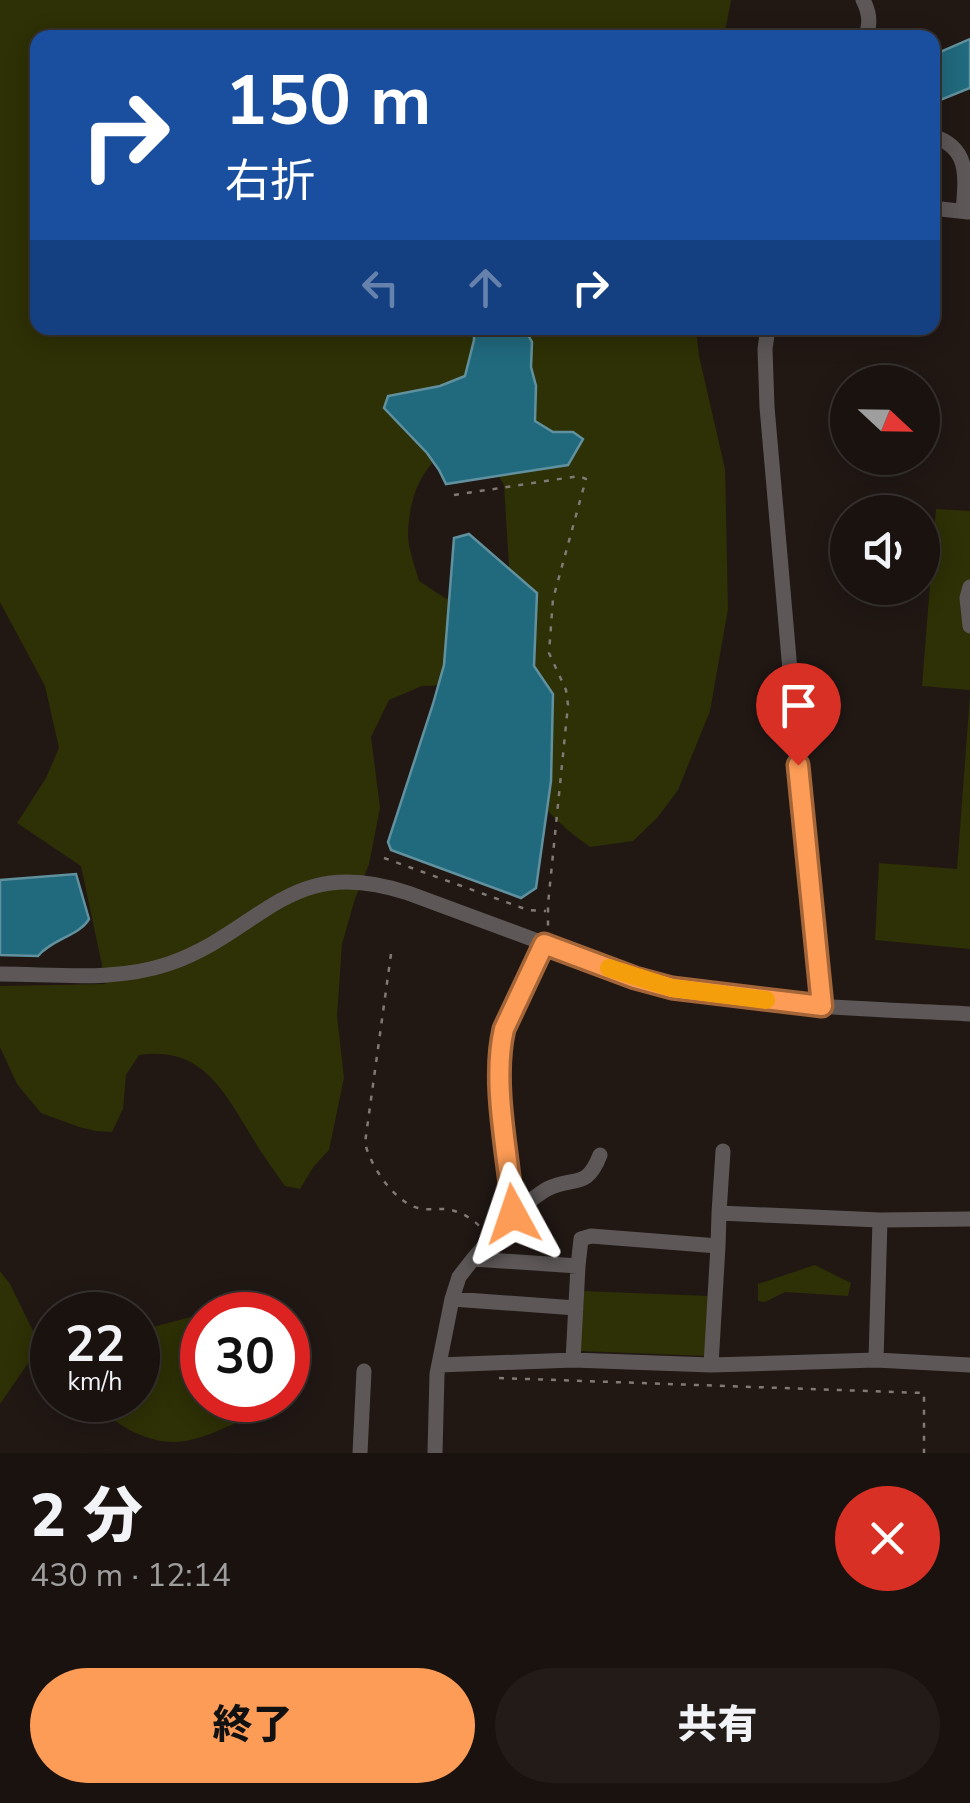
<!DOCTYPE html>
<html lang="ja">
<meta charset="utf-8">
<style>
:root{--surface:#19120f;--page:#221b18;--text:#f1f3f6;--muted:#9f9e9e;--line:#37322f;--accent:#fd9c56}
body{margin:0;font-family:"Nunito Sans","Noto Sans JP",sans-serif;background:var(--page);color:var(--text);height:100vh;display:flex;flex-direction:column;font-size:38px;white-space:nowrap}
*{box-sizing:border-box;margin:0}
p{font-size:32px;color:var(--muted)}
.icon{flex:none;width:55px;height:55px;fill:none;stroke:currentColor;stroke-width:2;stroke-linecap:round;stroke-linejoin:round}
.map{position:relative;height:1453px;overflow:hidden}
.details{display:flex;flex-direction:column;background:var(--surface);flex:1}
.details>*{flex:none}
.banner{position:absolute;left:30px;top:30px;width:910px;height:305px;border-radius:20px;box-shadow:0 5px 25px #0003,0 0 0 2px var(--line);background:#1a4fa0;color:#fff;overflow:hidden}
.needle{width:65px;rotate:112deg}
.controls{position:absolute;left:830px;top:365px;display:grid;gap:20px}
.controls a{display:grid;place-items:center;width:110px;height:110px;border-radius:50%;background:var(--surface);box-shadow:0 5px 25px #0003,0 0 0 2px var(--line);font-size:50px}
.speed{position:absolute;left:30px;top:1292px;display:flex;gap:20px;font-size:50px;font-weight:700;text-align:center}
.speed>*{display:grid;place-content:center;width:130px;height:130px;border-radius:50%;background:var(--surface);box-shadow:0 5px 25px #0003,0 0 0 2px var(--line);line-height:1}
.speed small{font-size:25px;font-weight:400}
.speed .limit{border:15px solid #d22;background:#fff;color:#111}
.pin{position:absolute;display:grid;place-items:center;width:85px;height:85px;color:#fff;margin:-102px -42px;border-radius:50% 50% 50% 0;rotate:-45deg;box-shadow:0 0 10px #0007}
.pin .icon{rotate:45deg}
.me{position:absolute;width:110px;margin:-55px;rotate:355deg;stroke-linejoin:round;filter:drop-shadow(0 0 8px #0008)}
.turn{display:flex;align-items:center;gap:35px;height:210px;padding:0 30px;font-size:45px}
.turn .icon{width:130px;height:130px;stroke-width:2.5}
.turn b{display:block;font-size:70px;line-height:85px}
.lanes{display:flex;align-items:center;height:95px;padding:0 30px;background:#0003;justify-content:center;gap:50px;direction:ltr}
.lanes .off{opacity:.35}
.round{display:grid;place-items:center;flex:none;width:105px;height:105px;border-radius:52px;background:var(--page)}
.overview{display:flex;align-items:center;justify-content:space-between;height:170px;padding:0 30px}
h1{font-size:60px;font-weight:800;line-height:75px}
.action{display:flex;gap:20px;margin-top:auto;padding:20px 30px}
.action a{flex:1;height:115px;border-radius:60px;background:var(--accent);color:#111;font-size:40px;font-weight:800;line-height:115px;text-align:center}
.action a+a{background:var(--page);color:var(--text)}
.map>svg:first-child{display:block}
.green{fill:#2e3005;fill-rule:evenodd}
.water{fill:#21697d;stroke:#61919e;stroke-width:2.5}
.lines{fill:none;stroke-linecap:round;stroke-linejoin:round}
.path{stroke:#817975;stroke-width:2.5;stroke-dasharray:5 8;stroke-linecap:butt}
.minor{stroke:#5d5857;stroke-width:15}
.route-casing{stroke:#a46538;stroke-width:25}
.route{stroke:#fd9c56;stroke-width:18}
.slow{stroke:#f59e0b;stroke-width:18}
</style>
<div class="map">
<svg width="970" height="1453" viewBox="0 0 970 1453">
<rect width="100%" height="100%" fill="#211814"/>
<path class="green" d="M0,0h731l-7,37 -686,1v290h658l3,28 26,113 3,140 -18,102 -32,79 -21,28 -24,23 -43,6c-60,-41 -93,-103 -134,-162l-34,1 -33,14 -18,37 9,71 -11,56 -14,35 -13,45 -5,72 7,62 -15,72 -15,16 -14,23 -15,-3c-14,-19 -27,-38 -39,-59 -26,-43 -49,-81 -107,-72l-13,20 -3,34 -11,23 -16,-1 -17,-4 -38,-14 -24,-29 -17,-37v-61l106,-2 -25,-118 -64,-43 29,-45 13,-30 -14,-62 -45,-84zM441,455l50,8 13,22 5,81 -10,16 -35,21 -19,-5 -26,-17c-4,-15 -11,-32 -11,-47 1,-30 9,-60 33,-79z
M936,509l34,2v179l-48,-4z
M970,695v254l-95,-9 4,-77 78,6z
M815,1265l36,18 -3,13 -63,-4 -20,10 -7,-1v-17z
M0,1271l10,13 25,51 -4,24 -31,45z
M582,1291l127,5 -2,60 -127,-5z
M217,1310h43l6,5h-64v85h71l-5,8c-25,11 -56,28 -82,33 -31,6 -74,-14 -89,-41h41v-69z"/>
<path class="water" d="M970,39v49l-37,15v-48z
M474,328h50l8,14 -1,25 5,19 -1,35 18,11h20l10,7 -15,26 -122,19 -7,-14 -12,-17 -43,-45 4,-12 52,-10 25,-10 9,-36z
M469,534l68,59 -3,73 19,28 -2,87 -15,107 -15,10 -130,-48 -3,-8 45,-138 11,-39 10,-127z
M76,874l13,45c-10,17 -37,20 -51,37l-38,-1v-75z"/>
<g class="lines">
<path class="path" d="M454,495l125,-19 7,3 -33,120 -4,54 17,37 2,15 -20,199v24
M384,858l144,52 18,1
M391,954l-26,189c5,22 29,59 53,65 8,2 16,1 24,1 15,0 31,9 41,21
M499,1378l425,15v60"/>
<path class="minor" d="M863,0c7,13 8,25 2,38
M932,136c38,11 34,41 31,75
M932,208l36,4
M768,328l-3,21 2,58 38,435 16,164
M970,587l-3,11 3,28
M0,974c55,0 115,8 168,-10 96,-33 120,-111 240,-71l227,84c108,31 224,31 335,37
M719,1213l4,-62
M513,1214c11,-8 22,-18 34,-25 27,-14 39,2 53,-34
M473,1259l40,-45c-4,-58 -22,-128 -9,-185l40,-85
M452,1299l124,9
M573,1360l5,-94
M876,1360l4,-140
M439,1365l134,-5 138,5 165,-5 94,5
M711,1365l7,-119
M360,1453l4,-82
M435,1453l2,-79 15,-75 7,-22 14,-18 105,7 3,-27 10,-3 127,10 1,-33 161,7 90,-1"/>
</g>
<g class="lines">
<g class="route-casing">
<path id="route" d="M513,1214c-4,-57 -22,-130 -9,-185l40,-85 91,34 37,10 150,18 -24,-241"/>
</g>
<use href="#route" class="route"/>
<path class="slow" d="M609,968l63,20 94,12"/>
</g>
</svg>
<div class="controls">
<a><svg class="needle" viewBox="-14 -14 28 28"><path d="M0-13l5 13h-10z" fill="#e53935"/><path d="M0 13l5-13h-10z" fill="#9f9e9e"/></svg></a>
<a><svg class="icon" aria-label="sound" viewBox="0 0 24 24"><path d="M4 9h4l5-4v14l-5-4H4zM17 9q2 3 0 6"/></svg></a>
</div>
<div class="speed"><div>22<small>km/h</small></div><div class="limit">30</div></div>
<div class="pin" style="left:798px;top:765px;background:#d93025"><svg class="icon" aria-label="arrive" viewBox="0 0 24 24"><path d="M6 21V4h12l-3 4 3 4H6"/></svg></div>
<svg class="me" style="left:513px;top:1214px" viewBox="-20 -20 40 40"><path d="M0-17L14 15 0 8-14 15z" fill="#fd9c56" stroke="#fff" stroke-width="4"/></svg>
<div class="banner">
<div class="turn"><svg class="icon" aria-label="right" viewBox="0 0 24 24"><path d="M7 20v-9h11M14 6l5 5-5 5"/></svg><div><b>150 m</b>右折</div></div>
<div class="lanes"><svg class="icon off" aria-label="left" viewBox="0 0 24 24"><path d="M17 20v-9H6M10 6l-5 5 5 5"/></svg><svg class="icon off" aria-label="ahead" viewBox="0 0 24 24"><path d="M12 20V5M6 11l6-6 6 6"/></svg><svg class="icon" aria-label="right" viewBox="0 0 24 24"><path d="M7 20v-9h11M14 6l5 5-5 5"/></svg></div>
</div>
</div>
<section class="details">
<div class="overview"><div><h1>2 分</h1><p>430 m · 12:14</p></div><a class="round" style="background:#d93025;color:#fff"><svg class="icon" aria-label="close" viewBox="0 0 24 24"><path d="M6 6l12 12M18 6L6 18"/></svg></a></div>
<div class="action"><a>終了</a><a>共有</a></div>
</section>
